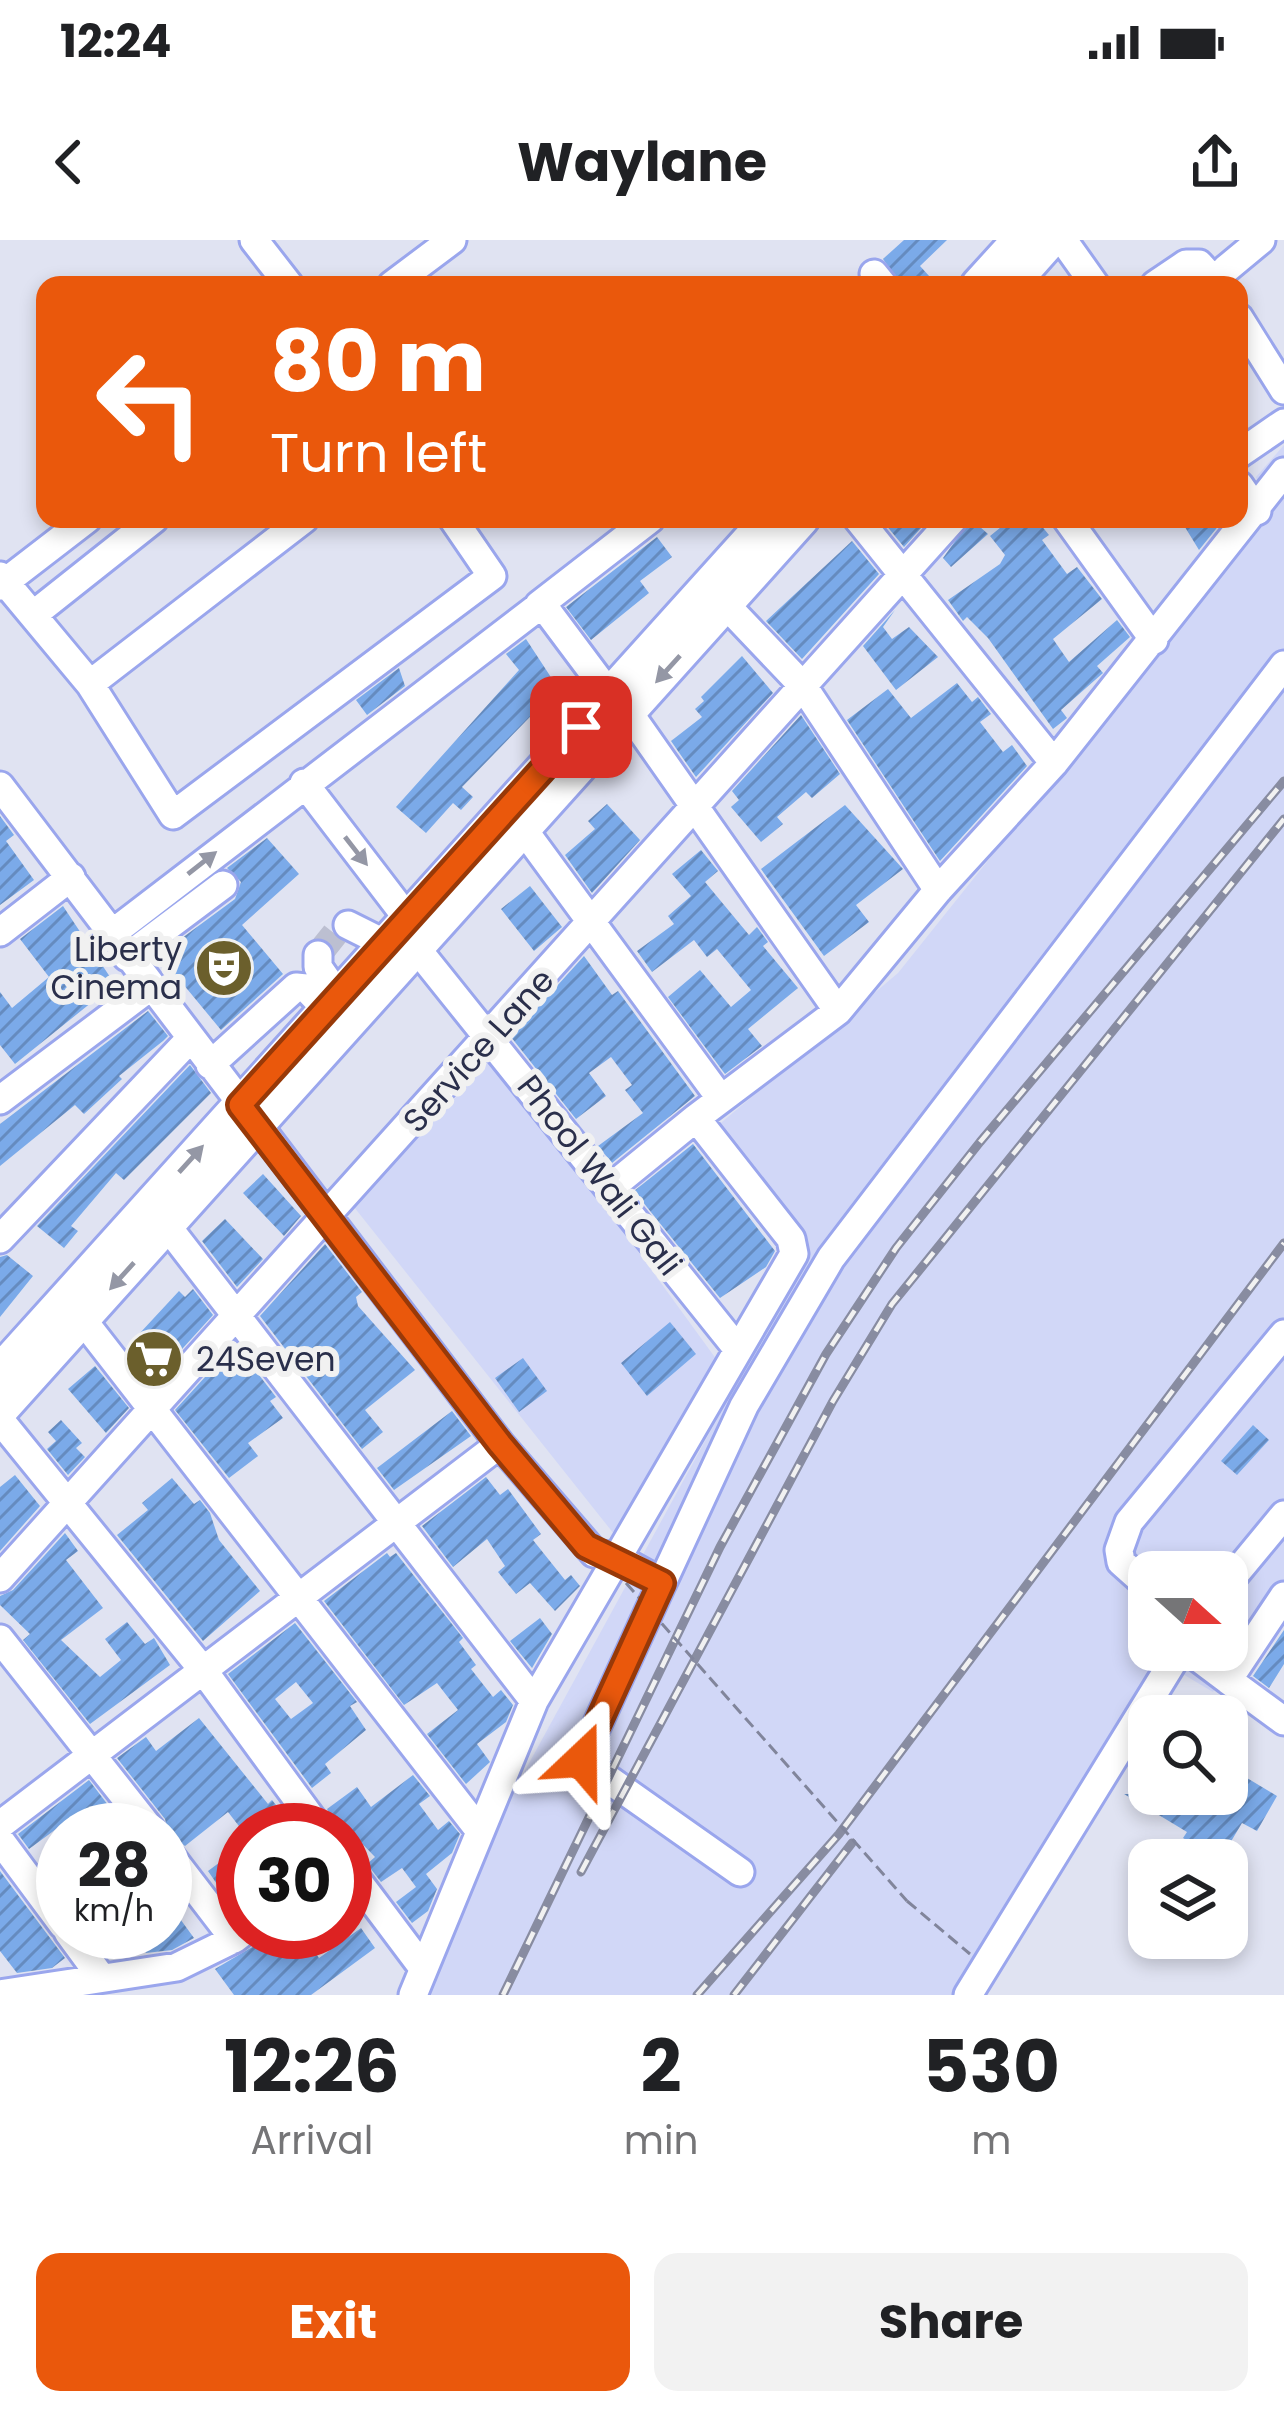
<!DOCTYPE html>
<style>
:root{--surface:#fff;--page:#f2f2f2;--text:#202124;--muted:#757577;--accent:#ea580c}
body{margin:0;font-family:Poppins,sans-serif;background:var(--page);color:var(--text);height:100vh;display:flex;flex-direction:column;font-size:45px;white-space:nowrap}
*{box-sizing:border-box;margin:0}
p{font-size:39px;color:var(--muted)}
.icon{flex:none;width:66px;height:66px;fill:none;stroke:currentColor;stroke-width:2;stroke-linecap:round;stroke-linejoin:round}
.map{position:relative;height:1755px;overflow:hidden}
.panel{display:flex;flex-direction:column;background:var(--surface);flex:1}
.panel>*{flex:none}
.top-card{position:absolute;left:36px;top:36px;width:1212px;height:252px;border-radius:24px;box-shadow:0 6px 18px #0003;background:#ea580c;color:#fff;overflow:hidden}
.needle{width:78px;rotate:111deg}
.buttons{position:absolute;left:1128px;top:1311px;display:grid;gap:24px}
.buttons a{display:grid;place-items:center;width:120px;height:120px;border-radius:24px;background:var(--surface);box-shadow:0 6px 18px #0003;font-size:60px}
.speed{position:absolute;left:36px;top:1563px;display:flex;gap:24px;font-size:60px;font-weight:700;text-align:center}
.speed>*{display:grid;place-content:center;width:156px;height:156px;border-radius:50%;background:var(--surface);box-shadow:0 6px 18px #0003;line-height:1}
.speed small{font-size:30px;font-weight:400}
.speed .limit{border:18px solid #d22;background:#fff;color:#111}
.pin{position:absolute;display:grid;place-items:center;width:102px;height:102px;color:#fff;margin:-51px;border-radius:24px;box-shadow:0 6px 18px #0006}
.me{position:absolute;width:132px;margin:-66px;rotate:23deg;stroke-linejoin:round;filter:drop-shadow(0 0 9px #0008)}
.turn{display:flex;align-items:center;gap:42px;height:252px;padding:0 36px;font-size:54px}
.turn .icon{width:156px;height:156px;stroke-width:2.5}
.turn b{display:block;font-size:84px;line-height:102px}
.eta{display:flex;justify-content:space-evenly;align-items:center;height:204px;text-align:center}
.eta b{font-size:72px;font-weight:700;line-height:84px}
.cta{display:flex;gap:24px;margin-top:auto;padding:24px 36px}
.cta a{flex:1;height:138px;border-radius:24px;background:var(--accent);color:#fff;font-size:48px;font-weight:700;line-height:138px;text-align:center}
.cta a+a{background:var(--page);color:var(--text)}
.status{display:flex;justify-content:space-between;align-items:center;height:84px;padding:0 60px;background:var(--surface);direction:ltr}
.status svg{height:33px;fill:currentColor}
header{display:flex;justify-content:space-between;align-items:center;height:156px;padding:0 36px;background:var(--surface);font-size:54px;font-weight:700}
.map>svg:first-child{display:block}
.built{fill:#d1d7f7;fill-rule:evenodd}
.building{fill:url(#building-hatch);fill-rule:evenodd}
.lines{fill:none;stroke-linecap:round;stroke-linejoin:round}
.minor-tunnel{stroke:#bcbfd1;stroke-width:27;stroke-dasharray:27 14;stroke-linecap:butt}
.minor-casing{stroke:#9aa6ed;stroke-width:33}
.major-casing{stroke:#9aa6ed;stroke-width:39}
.path{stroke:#81859b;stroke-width:3;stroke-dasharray:12 6;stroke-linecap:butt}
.minor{stroke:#fff;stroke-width:27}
.major{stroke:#fff;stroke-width:33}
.rail-casing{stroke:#888ca1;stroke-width:9}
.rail{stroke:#f1f1f1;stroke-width:4.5;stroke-dasharray:14;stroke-linecap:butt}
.path-bridge{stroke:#81859b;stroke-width:3;stroke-dasharray:12 6;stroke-linecap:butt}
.oneway{fill:#9497a5}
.route-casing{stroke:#983908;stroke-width:30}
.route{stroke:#ea580c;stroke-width:21}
.labels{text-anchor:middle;stroke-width:12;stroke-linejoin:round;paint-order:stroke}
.poi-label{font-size:33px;fill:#2a2f4b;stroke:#f1f1f1;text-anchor:end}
.street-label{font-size:33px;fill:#2a2f4b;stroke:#f1f1f1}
</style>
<div class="status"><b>12:24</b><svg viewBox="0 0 49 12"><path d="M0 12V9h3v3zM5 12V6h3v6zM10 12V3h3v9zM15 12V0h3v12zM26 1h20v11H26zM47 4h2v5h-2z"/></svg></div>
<header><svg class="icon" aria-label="back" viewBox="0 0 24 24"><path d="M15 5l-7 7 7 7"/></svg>Waylane<svg class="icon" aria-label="share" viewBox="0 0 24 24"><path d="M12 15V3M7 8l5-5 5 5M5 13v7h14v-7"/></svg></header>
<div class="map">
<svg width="1284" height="1755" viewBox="0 0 1284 1755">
<defs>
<pattern id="building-hatch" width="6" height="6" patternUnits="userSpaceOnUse" patternTransform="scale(3)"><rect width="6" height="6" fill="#7baae9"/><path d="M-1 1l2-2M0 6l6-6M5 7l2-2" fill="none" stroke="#658bbf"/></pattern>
</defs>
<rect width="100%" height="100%" fill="#e0e3f2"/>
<path class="built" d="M1284,205v1139l-71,108 -32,-19 -222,322h-533l42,-120 332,-608 -91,-134 189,-160 367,-459 -9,-37zM1149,1332h78v78h-78z
M495,815l227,312 -108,167 -260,-327z"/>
<path class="building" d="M904,0h43l-27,26 10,11 -8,8h-21l-18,-26z
M881,279h35l6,8 -18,20z
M971,279l17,15 -37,33 -8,-9z
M1011,279h25l13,16 -7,5 25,34 10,-7 25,32 -49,40 16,23 48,-42 13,17 -33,29 6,7 -42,37 6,8 -14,11 -65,-91 -21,-21 -4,4 -15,-21 52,-36 5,-9 -15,-19z
M1180,279h44l-25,31z
M657,297l15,20 -32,24 9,12 -58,47 -25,-33z
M852,301l27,33 -77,85 -36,-38z
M895,370l-12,17 9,12 17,-12 29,30 -42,33 -33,-44z
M526,399l32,49 -96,99 11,10 -12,13 -8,-7 -27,30 -30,-26 123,-137 -13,-16z
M742,416l31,37 -77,84 -25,-36 31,-24 -7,-8 9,-8 -3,-4z
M399,428l6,18 -38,29 -11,-15z
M957,443l15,19 6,-5 13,17 -11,8 23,30 9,-7 15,21 -87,95 -93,-141 41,-31 23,29z
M801,475l39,59 -28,24 -6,-6 -29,25 6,7 -22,18 -30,-35 8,-7 -7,-9z
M607,564l33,36 -48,53 -27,-38 30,-26 -7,-8z
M845,565l58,64 -47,36 13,17 -45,34 -63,-87z
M0,576l14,19 -8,6 28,39 -34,25z
M267,598l32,36 -57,51 41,49 -62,56 -62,-75 76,-56 6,-17 -14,-14z
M701,610l17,21 -13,11 44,53 8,-8 11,15 -5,4 35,42 -50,41 14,17 -37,28 -57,-77 32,-27 31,37 20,-17 -34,-41 -10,8 -13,-17 -42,32 -15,-21 37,-27 -6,-8 23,-20 -19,-22z
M530,646l32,41 -28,24 -33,-42z
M63,666l55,83 -18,13 -3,-4 -82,66 -15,-19v-53l12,16 37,-31 -29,-38z
M584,716l28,39 6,-4 77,105 -83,67 -14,-17 45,-33 -18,-23 7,-5 -21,-28 -22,16 17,23 -30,23 -65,-82z
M148,771l20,25 -5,5 -44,35 3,3 -38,35 -9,-9 -75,61v-42z
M190,825l21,28 -87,87 -8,-7 -45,53 7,5 -14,17 -27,-22z
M693,904l82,107 -9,16 -46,31 -86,-107z
M263,934l38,42 -17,20 -41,-43z
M225,979l38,40 -26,28 -35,-46z
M325,1004l37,48 -6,5 2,9 57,64 -50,40 18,22 -21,17 -102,-133z
M7,1015l26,21 -33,41v-60z
M193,1049l20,26 -60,66 -26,-34 52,-56 6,6z
M670,1082l26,32 -49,42 -26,-33z
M235,1104l41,53 -6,4 13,17 -35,25 10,13 -29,22 -54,-68z
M523,1118l24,33 -28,21 -24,-34z
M95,1126l34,42 -23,25 -38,-44z
M452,1171l19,25 -77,54 -17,-22z
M61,1180l21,23 -6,5 9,9 -17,18 -21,-26 9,-8 -8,-9z
M1253,1185l16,15 -32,35 -16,-14z
M15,1235l25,31 -40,45v-64z
M486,1237l14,18 8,-6 33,45 -8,6 32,40 6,-5 9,11 -25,25 -25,-28 -14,11 -18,-22 7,-6 -18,-27 -34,28 -31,-41z
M172,1238l22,26 6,-4 10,13 9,27 41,51 -57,50 -86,-106 31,-25 -6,-7z
M65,1293l13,18 -12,9 37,48 -42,32 39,37 21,-17 -16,-21 22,-17 18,22 9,-6 16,27 -80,59 -67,-84 7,-6 -30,-29v-9l13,-6z
M387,1313l3,4 6,-4 67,85 -4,4 17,23 -5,4 22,28 8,-7 12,15 -7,17 -29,22 13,18 -24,22 -39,-50 31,-24 -11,-14 -10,-13 -33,22 -80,-104z
M540,1378l12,16 -20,34 -22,-27z
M295,1383l62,79 -7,4 16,24 -41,34 6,9 -19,15 -84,-114zM296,1442l17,21 -22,16 -16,-20z
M1284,1390v34l-15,24 -16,-12z
M199,1478l69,86 4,-4 24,30h-54l-14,-18 -43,34 -17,-14 -3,-13 -48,-61 29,-21 10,14z
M1227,1526l50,30 -20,35 -15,-8 -22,37 -37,-22 4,-6 -63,-38h10l15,-24v24h20l37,18 10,-18h11z
M413,1535l17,21 -11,8 19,26 11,-9 11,13 -8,19 -26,21 11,15 -9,22 -16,12 -16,-21 20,-15 -14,-19 -21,14 -14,-18 8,-7 -26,-27h-11l-11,-21 30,-22 14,20z
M89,1540l38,50h-53l-7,-9 -38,28 -11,-15z
M243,1605v69l-5,1 -30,-44z
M0,1631l65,87 -13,10 -35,5 -17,-22z
M178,1676l16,22 -22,12 -26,3 -15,-21h34z
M361,1688l14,20 -64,47h-77l-19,-26 39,-23 7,-14h40l18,26z"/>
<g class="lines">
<path class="minor-tunnel" d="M318,715l24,-30h6"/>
<g class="minor-casing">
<path id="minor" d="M254,0l35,45
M1063,0l32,45
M1226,29l35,-29
M874,34l9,11
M392,45l60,-45
M1155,45l31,-21h13l19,21
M1239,78l45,72
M1239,214l45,-31
M1239,245l18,26
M858,279l196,244
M1067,279l87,121
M0,336l90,108 83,131 319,-239 -39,-57
M0,346l87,-67
M725,364l78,82 135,204
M539,365l111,-86
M33,375l121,-96
M90,444l214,-165
M629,473l209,298
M304,543l104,136
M0,546l500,658 94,109 23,5 45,25 82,-177 87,-148 453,-593
M523,589l198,270
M348,685l38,19
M0,692l71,-55
M110,695l432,-331 68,91
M417,709l319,398
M318,715v12l21,30
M127,717l96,-72
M210,825l86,-78 10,1 21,22
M0,860l150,-113
M610,948l86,-70
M167,986l367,475
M0,999l190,-200
M82,1079l397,511
M0,1180l203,250 117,160
M0,1338l953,-1059
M662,1343l-81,177 159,112
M1227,1344l57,-69
M1149,1347l-28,-25 -2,-12 10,-28 155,-188
M0,1399l151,191
M1188,1410l40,30 56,-84
M1228,1440l56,41
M0,1585l500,-381
M0,1600l63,85
M165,1609l69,90 9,-7
M345,1624l78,104
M68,1692l33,45
M0,1754l177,-27 57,-28
M413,1755l121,-294 260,-447 -3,-15 -95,-121 142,-107 100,-121 116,-127 230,-291
M968,1755l212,-345"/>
</g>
<g class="major-casing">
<path id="major" d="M978,45l41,-45
M1011,45l40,-45
M0,1131l768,-852
M0,1171l802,-892"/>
</g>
<path class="path" d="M907,1661l63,53"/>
<use href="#minor" class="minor"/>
<use href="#major" class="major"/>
<g class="rail-casing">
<path id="rail" d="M581,1632l252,-471 59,-97 392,-485
M503,1755l217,-448 106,-193 70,-106 84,-106 304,-361
M697,1755l142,-161 445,-591
M734,1755l118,-152"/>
</g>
<use href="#rail" class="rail"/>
<path class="path-bridge" d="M626,1343l281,318"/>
</g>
<defs><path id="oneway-solid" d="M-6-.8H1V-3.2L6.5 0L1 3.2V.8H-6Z" transform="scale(3)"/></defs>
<g class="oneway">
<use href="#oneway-solid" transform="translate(668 429) rotate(132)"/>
<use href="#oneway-solid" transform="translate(356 611) rotate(52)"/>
<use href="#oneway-solid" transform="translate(202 623) rotate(-38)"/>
<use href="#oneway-solid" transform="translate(191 919) rotate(-48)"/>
<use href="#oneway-solid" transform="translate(122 1036) rotate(132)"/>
</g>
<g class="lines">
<g class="route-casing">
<path id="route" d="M581,487l-341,378 260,339 86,102 76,37 -81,177"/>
</g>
<use href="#route" class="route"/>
</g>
<defs>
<g id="theatre-disc" transform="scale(3)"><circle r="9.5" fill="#6b5f2c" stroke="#f1f1f1"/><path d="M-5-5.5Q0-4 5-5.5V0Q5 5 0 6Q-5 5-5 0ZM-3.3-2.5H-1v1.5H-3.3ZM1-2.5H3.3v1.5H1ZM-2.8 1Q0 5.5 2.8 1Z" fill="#fff"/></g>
<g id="supermarket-disc" transform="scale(3)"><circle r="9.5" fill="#6b5f2c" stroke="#f1f1f1"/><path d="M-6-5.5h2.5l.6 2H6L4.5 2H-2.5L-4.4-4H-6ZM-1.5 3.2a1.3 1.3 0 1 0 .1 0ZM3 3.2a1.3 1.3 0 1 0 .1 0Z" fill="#fff"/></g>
</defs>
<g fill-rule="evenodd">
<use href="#theatre-disc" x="224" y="728"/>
<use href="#supermarket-disc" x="154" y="1119"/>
</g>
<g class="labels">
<g class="poi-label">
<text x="182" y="721">Liberty<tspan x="182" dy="38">Cinema</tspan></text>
<text x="196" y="1131" text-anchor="start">24Seven</text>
</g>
<g class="street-label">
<text transform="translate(478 810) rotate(-48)" y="12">Service Lane</text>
<text transform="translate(600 935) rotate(52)" y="12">Phool Wali Gali</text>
</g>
</g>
</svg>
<div class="buttons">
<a><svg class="needle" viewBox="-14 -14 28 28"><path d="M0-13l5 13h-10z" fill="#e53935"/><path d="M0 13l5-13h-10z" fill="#757577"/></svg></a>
<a><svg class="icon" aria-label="search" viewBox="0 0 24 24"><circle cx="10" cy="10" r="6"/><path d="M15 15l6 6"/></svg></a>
<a><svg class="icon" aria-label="layers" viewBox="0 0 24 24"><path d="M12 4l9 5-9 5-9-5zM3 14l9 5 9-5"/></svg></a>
</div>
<div class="speed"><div>28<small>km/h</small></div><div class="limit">30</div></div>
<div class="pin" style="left:581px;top:487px;background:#d93025"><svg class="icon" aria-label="arrive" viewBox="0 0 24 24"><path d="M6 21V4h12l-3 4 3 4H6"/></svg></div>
<svg class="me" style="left:581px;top:1520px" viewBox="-20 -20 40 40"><path d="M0-17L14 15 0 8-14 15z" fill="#ea580c" stroke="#fff" stroke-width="4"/></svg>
<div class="top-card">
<div class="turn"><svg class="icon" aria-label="left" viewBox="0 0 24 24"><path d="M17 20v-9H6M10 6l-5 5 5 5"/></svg><div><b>80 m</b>Turn left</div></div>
</div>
</div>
<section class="panel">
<div class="eta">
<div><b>12:26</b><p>Arrival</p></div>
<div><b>2</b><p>min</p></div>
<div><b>530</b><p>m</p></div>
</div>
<div class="cta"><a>Exit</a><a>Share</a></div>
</section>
